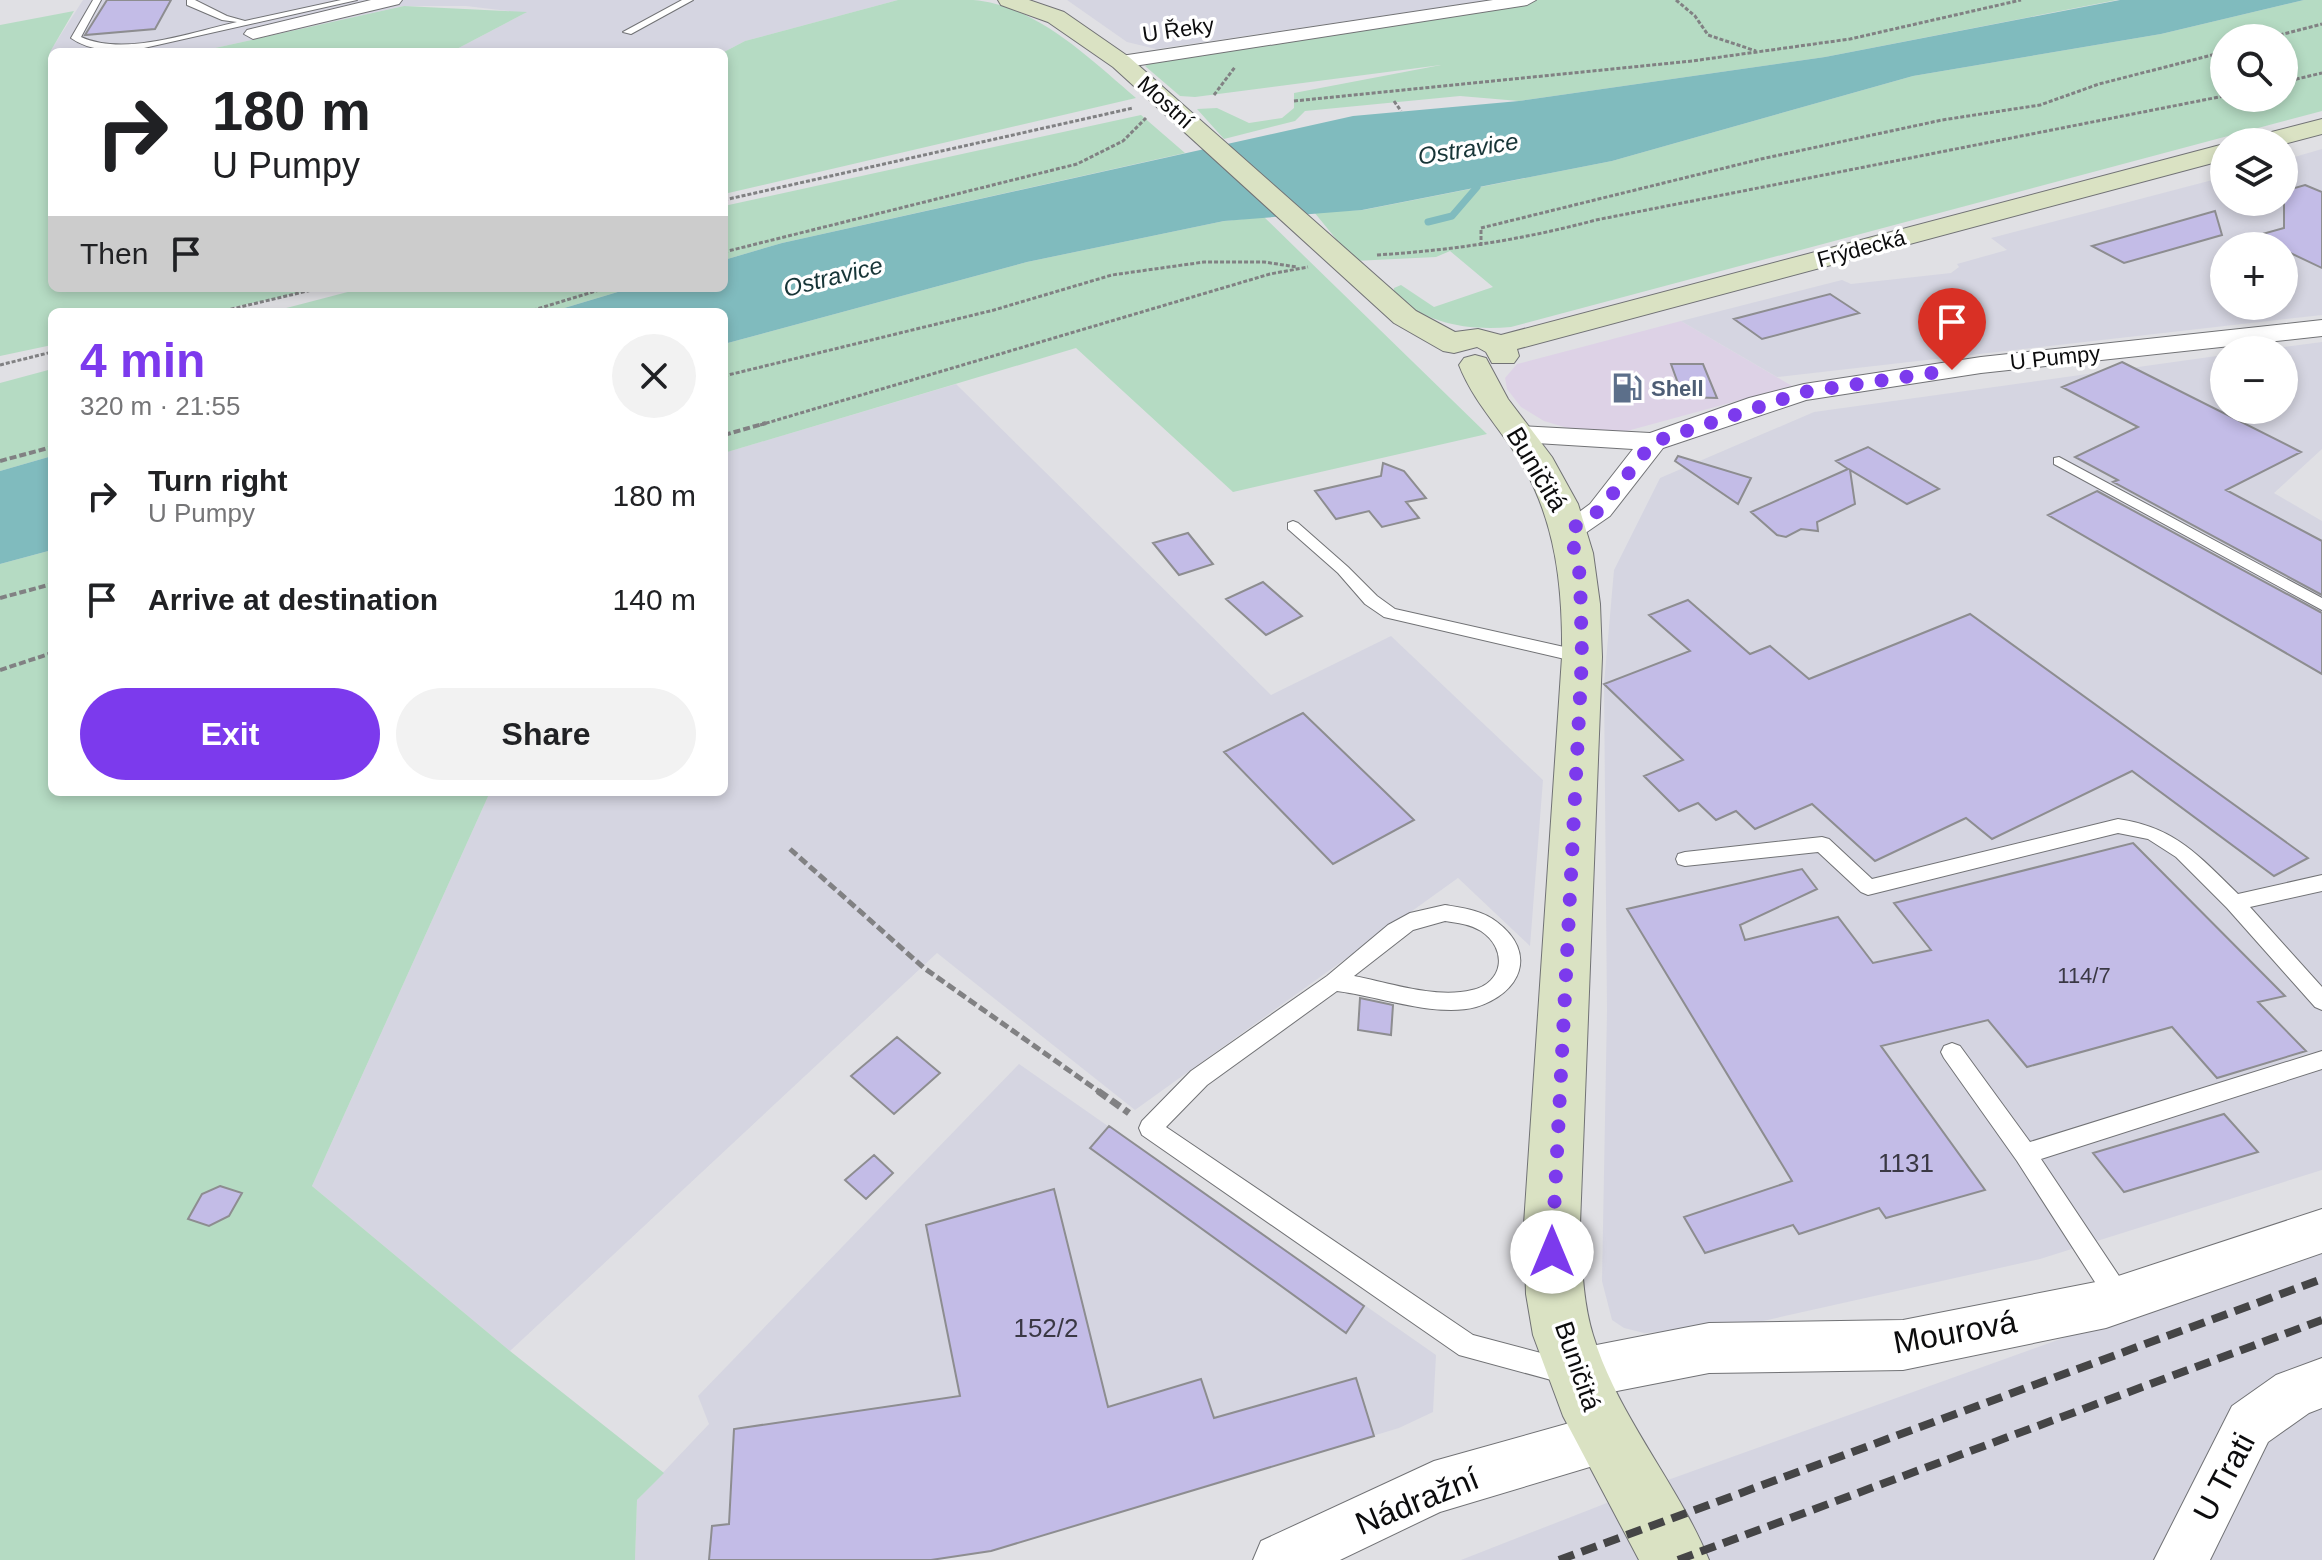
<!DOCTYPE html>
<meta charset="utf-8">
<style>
:root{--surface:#fff;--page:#f2f2f2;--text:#202124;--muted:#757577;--accent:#7c3aed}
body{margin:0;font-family:Arial,sans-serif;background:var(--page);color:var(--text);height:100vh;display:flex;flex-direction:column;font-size:30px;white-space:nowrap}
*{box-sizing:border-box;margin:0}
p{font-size:26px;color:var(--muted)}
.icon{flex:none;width:44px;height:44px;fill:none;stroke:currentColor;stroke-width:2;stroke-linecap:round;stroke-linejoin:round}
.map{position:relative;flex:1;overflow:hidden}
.panel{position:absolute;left:48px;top:308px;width:680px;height:488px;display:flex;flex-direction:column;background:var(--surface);border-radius:12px;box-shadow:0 4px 12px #0003}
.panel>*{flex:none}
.top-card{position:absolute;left:48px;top:48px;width:680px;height:244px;border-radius:12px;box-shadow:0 4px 12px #0003;background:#fff;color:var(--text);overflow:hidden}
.tools{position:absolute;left:2210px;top:24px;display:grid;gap:16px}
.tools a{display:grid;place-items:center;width:88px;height:88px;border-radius:50%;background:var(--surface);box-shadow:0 4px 12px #0003;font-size:40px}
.pin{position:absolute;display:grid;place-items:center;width:68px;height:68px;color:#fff;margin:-82px -34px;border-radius:50% 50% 50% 0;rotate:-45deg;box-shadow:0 0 8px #0007}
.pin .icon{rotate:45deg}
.me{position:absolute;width:88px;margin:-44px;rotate:0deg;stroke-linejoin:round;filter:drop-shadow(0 0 6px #0008)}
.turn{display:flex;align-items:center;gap:28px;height:168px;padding:0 32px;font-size:36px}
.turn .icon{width:104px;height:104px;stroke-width:2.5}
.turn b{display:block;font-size:56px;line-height:68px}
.then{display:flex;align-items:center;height:76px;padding:0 32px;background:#0003;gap:16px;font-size:30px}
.round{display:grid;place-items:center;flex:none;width:84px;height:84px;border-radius:42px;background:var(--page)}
.summary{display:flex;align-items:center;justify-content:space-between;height:136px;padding:0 32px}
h1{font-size:48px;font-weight:700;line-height:60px;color:var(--accent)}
.cta{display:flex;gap:16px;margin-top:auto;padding:16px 32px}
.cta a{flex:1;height:92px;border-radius:48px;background:var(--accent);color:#fff;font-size:32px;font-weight:700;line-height:92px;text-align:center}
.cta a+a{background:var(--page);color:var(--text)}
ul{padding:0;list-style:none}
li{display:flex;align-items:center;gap:24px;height:104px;padding:0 32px}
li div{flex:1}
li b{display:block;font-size:30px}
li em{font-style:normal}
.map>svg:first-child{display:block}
.commercial{fill:#ddd2e6}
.built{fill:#d5d5e1;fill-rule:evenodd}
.green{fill:#b5dbc3;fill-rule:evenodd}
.water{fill:#80bbbe}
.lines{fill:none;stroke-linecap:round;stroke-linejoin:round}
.stream{stroke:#80bbbe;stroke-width:7}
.building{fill:#c3bce7;stroke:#8d8d90;stroke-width:2}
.service-casing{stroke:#717275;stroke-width:2}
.minor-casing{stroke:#717275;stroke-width:2}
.secondary-casing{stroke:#717275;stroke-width:2}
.path-far3{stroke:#818183;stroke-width:3;stroke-dasharray:4 2;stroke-linecap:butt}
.path-far2{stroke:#818183;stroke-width:4;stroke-dasharray:7 3;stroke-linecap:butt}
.path-far1{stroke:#818183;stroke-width:5;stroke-dasharray:9 4;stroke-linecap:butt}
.path{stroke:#818183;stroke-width:7;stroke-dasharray:11 5;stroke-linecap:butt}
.service{fill:#fff;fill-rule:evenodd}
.minor{fill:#fff;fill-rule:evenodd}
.secondary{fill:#dae2c3;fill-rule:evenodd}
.rail{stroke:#454546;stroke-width:8;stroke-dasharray:16 8;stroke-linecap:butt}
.route{stroke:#7c3aed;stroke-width:14;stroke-dasharray:0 25.2}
.labels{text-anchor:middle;stroke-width:7;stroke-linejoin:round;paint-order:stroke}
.far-street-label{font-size:22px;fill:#0c0c0d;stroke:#fff}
.far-service-label{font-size:22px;font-weight:bold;fill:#4e5e75;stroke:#fff;text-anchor:start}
.number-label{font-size:22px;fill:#3a3844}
.far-water-label{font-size:24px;font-style:italic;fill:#173537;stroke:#fff}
.street-label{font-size:26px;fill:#0c0c0d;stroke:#fff}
.near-number-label{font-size:26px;fill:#3a3844}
.near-street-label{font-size:32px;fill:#0c0c0d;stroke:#fff}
</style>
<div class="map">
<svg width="2322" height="1560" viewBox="0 0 2322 1560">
<rect width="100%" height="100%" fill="#e0e0e4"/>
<path class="commercial" d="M1681,321l111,65 -176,48 -32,-1 -40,-12 -23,-14 -14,-18 -2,-11 12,-14z"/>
<path class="built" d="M83,0h815l-153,41 -21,11h-273l74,-39 -59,-7h-62l-207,46 -148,1z
M1067,0h423l-334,49 -29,-7z
M2322,149v166l-545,62 -96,-56 161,-41 9,4 100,-11 8,-6 -2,-3 50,-14 -16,-12 233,-61v25h60v-42zM2224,246h60v60h-60z
M2322,342v107l-48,44 48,28v649l-282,89 -304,68 -92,6 -20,-5 -12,-8 -10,-39 5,-270 -3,-327 10,-114 46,-92 154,-66 410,-57v55h60v-60h-22z
M956,384l315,311 120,-59 152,144 -13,166 -72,-68 -323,232 -198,-157 -427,398 -198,-165 178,-394h234v-339z
M1019,1064l417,291 -3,57 -34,16 -408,123 -60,9h-296l2,-60 72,-76 -11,-28z
M2322,1245v315h-861l179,-70z"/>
<path class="green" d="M898,0c24,0 50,0 75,0 63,5 117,59 163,98l-412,96v-142l21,-11z
M1527,0h590l-292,57 -306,44 -59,-5 -155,15 -10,10 -71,18 -27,-30 20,-1 32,15 33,-5 12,-10v-15l147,-28 -246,32 -15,-1 -35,-30 13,-6z
M2304,0h18v111l-811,216c-45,4 -84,-4 -118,-32l1,-7 7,-3 33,22 59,-20 -43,-36 -14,6 -82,4 -40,-49 49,-2 249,-49 301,-85 248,-42zM2224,38h60v60h-60z
M404,6l123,6 -76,40h-254z
M74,11l-24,41 2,236h269l-109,24h-160v33l-52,11v-331z
M1141,115l44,38 -403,90 -58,17v-54z
M1264,217l223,217 -254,58 -157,-144 -352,105v-109l303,-82 197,-41z
M363,288h268l-80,24h-280z
M52,369v87l-52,15v-88z
M52,550v242h438l-178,394 198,165 154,122 -27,27 -2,60h-635v-996z"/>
<path class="water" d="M2120,0h184l-143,34 -248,42 -301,85 -250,49 -138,11 -197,41 -303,82v-32h-173l80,-24h93v-28l58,-17 571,-127 166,-15 306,-44z
M52,456v94l-52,14v-93z"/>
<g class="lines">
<path class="stream" d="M1428,222l24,-6 25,-29"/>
</g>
<path class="building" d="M107,0h64l-16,29 -70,6z
M2305,185l17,7v76l-38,-18v-4l-29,-10 29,-8v-37z
M2215,211l7,24 -98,28 -32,-17z
M1830,294l29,19 -97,26 -28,-20z
M2122,362l179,90 -75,38 96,51v54l-209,-113 5,-2 -43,-23 63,-30 -76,-40z
M1671,364h32l14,34 -34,-1z
M1868,447l71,42 -32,15 -57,-34 5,34 -38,18 1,9 -17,-2 -15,8 -9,-2 -26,-23 97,-43 -12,-8z
M1678,456l73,22 -13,26 -63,-43z
M1383,463l21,8 22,27 -20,4 13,16 -37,9 -13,-16 -33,8 -21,-28 66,-15z
M2097,491l225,122v61l-274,-159z
M1188,533l25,31 -34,11 -26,-32z
M1263,582l39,34 -36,19 -40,-36z
M1688,600l62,54 20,-8 39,33 161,-65 338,244 -34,18 -142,-105 -140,68 -26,-21 -91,43 -63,-57 -57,25 -19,-18 -20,9 -18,-17 -19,8 -35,-35 39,-16 -79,-76 86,-33 -41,-36z
M1303,713l78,75 33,32 -81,44 -109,-112z
M2133,843l152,153 -27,6 48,49 -89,27 -45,-51 -145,40 -39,-47 -107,26 104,144 -99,28 -7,-10 -80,26 -6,-9 -88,28 -21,-36 108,-36 -165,-272 175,-40 15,20 -77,36 5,15 93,-23 35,46 58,-13 -37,-47z
M1360,998l33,7 -2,30 -33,-5z
M897,1037l43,36 -46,41 -43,-38z
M2224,1114l34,38 -134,40 -31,-39z
M1109,1126l255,180 -18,27 -256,-185z
M874,1155l19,18 -27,26 -21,-19z
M220,1186l22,7 -13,23 -20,10 -21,-7 14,-25z
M1054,1189l54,218 93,-28 13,39 142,-40 18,58 -383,115 -60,9h-222l3,-34 17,-2 5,-95 226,-33 -34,-171z"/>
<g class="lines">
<g class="service-casing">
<path id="service" d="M93,0h8l-20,37c44,20 111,-5 156,-15l-15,-2 -35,-15v-5h8l32,16 18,5 96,-21h16l-213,48c-25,3 -52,5 -73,-10z
M682,0h11l-62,34 -8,-2z
M2059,457l263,141v12l-268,-146v-6z
M1293,521l5,2 50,44 29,29 18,13 187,42 8,6 -8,6 -198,-46 -19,-13 -27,-31 -50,-44v-6z
M2118,819c57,8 81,37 120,75l84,-19v16l-72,16 72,80v23l-7,-3 -88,-99 -51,-51 -28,-18 -30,-6 -250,62 -7,-3 -43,-40 -133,14 -7,-2 -2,-5 2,-5 7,-2 137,-15 7,2 43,40z
M1445,905c18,3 37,5 52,17 41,31 24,71 -21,85 -39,11 -98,-11 -139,-16l-130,94 -41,42 307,208 102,27 4,9 -4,9 -9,4 -107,-29 -317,-220 -3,-7 3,-7 49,-50 136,-95 61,-51 22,-12zM1445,921c13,2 25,3 36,10 27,18 23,52 -9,59 -36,9 -82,-7 -118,-14l59,-46z
M1952,1043l8,3 70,96 292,-91v18l-281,90 88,132 3,8 -3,8 -9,4 -9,-4 -94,-146 -73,-103 -3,-6 3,-6z"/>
</g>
<g class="minor-casing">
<path id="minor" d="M371,0h31l-3,4 -146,35 -9,-5 3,-4z
M1493,0h43l-9,5 -406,63 -9,-6 9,-6z
M2322,320v16l-341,37 -175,27 -143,48 -53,68 -29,20h-22l-4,-6 35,-26 43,-55 -115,-7 -10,-2 -4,-6 4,-6 10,-2 132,7 99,-35 55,-14 177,-27z
M2322,1209v44l-216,75 -203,42 -194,3 -133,26 -18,-7 -7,-18 7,-18 18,-7 133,-26 194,-3 203,-40z
M2322,1358v50l-13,5 -41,29 -58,118h-56l78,-154 44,-31z
M1605,1413l18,8 8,18 -8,18 -183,55 -100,48h-87l8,-19 173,-80z"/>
</g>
<g class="secondary-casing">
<path id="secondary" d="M998,0h31l35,12 65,45 287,254 39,21 23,-3 23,6 723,-191v16l-707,189 2,7 -5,7h-22l-6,-11 -9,-5 -23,6 -11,-2 -49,-28 -281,-256 -65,-45 -47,-17z
M2322,119v15l-38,10 -36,-2 4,-5z
M1475,355l11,3 22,41 44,58 26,47 15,49 7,51 2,53 -22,567c2,37 2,75 13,111 25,82 84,147 116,225h-70l-76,-144 -30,-81 -7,-41 -2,-70 38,-567c1,-70 -6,-137 -43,-198 -20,-32 -46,-58 -60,-94l5,-7z"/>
</g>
<path class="path-far3" d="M1676,0l19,16 13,19 48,16
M2268,38l54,-14
M2284,82l38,-9
M1214,95l21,-28
M1294,101l398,-40 158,-22 171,-39
M1394,101l7,10
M724,200l409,-92
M1481,246v-18l280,-69 181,-39 98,-15 59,-21 125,-32
M724,252l353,-88 46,-23 23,-23
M1377,255c77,-5 144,-15 219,-35l628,-124
M219,312l101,-24
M527,312l79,-24
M0,365l52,-13
M724,376l270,-66 118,-35 92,-13h60l33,5
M760,425l510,-151 38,-7"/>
<path class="path-far2" d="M724,435l42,-12
M0,461l52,-14
M0,598l52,-14
M0,670l52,-17"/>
<path class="path-far1" d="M790,849l134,119 177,125"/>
<path class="path" d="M1098,1091l31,22"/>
<use href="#service" class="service"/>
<use href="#minor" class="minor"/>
<use href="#secondary" class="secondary"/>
<path class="rail" d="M1559,1560l763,-281
M1678,1560l644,-240"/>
</g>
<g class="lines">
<path class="route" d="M1552,1252l30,-595 -2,-81 -10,-46 30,-20 53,-68 151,-50 148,-22"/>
</g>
<defs>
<g id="fuel-bare" transform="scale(2.4)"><path d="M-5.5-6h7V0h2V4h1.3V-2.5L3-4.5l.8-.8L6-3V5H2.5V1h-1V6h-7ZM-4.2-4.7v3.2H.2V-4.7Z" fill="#5c6f8a" stroke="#fff" stroke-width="2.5" paint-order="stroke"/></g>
</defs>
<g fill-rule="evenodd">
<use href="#fuel-bare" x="1627" y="388"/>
</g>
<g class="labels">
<g class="far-street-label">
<text transform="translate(1178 29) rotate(-8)" y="8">U Řeky</text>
<text transform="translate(1166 102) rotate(42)" y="8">Mostní</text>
<text transform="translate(1861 248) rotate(-15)" y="8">Frýdecká</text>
<text transform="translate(2055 357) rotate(-6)" y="8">U Pumpy</text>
</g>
<g class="far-service-label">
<text x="1651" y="396">Shell</text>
</g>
<g class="number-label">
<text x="2084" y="983">114/7</text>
</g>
<g class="far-water-label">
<text transform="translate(1468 149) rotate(-9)" y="8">Ostravice</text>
<text transform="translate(833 277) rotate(-14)" y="8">Ostravice</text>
</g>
<g class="street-label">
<text transform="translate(1537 469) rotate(59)" y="9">Buničitá</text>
<text transform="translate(1578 1366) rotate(71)" y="9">Buničitá</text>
</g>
<g class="near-number-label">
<text x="1906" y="1172">1131</text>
<text x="1046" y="1337">152/2</text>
</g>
<g class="near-street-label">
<text transform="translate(1955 1332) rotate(-10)" y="11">Mourová</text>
<text transform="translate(2224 1477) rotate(-62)" y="11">U Trati</text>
<text transform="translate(1417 1501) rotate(-22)" y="11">Nádražní</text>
</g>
</g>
</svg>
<div class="tools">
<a><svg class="icon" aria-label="search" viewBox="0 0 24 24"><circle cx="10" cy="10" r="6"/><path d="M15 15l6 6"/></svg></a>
<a><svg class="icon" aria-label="layers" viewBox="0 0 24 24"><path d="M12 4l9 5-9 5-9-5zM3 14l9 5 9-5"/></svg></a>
<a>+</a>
<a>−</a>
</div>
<div class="pin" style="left:1952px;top:370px;background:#d93025"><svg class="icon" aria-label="arrive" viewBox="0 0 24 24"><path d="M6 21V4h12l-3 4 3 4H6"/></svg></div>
<svg class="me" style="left:1552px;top:1252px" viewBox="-20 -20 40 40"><circle r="19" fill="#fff"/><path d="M0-13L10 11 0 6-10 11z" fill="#7c3aed"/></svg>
<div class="top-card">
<div class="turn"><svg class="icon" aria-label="right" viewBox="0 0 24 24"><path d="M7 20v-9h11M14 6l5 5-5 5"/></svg><div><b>180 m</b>U Pumpy</div></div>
<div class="then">Then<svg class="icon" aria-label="arrive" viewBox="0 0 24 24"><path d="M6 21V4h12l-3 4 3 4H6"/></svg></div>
</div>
<section class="panel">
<div class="summary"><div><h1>4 min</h1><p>320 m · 21:55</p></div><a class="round"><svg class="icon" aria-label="close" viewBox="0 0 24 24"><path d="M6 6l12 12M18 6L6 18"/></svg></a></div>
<ul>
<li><svg class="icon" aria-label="right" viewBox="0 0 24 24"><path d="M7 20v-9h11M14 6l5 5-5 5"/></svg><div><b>Turn right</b><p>U Pumpy</p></div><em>180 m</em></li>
<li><svg class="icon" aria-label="arrive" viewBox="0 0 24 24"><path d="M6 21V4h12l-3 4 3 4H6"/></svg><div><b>Arrive at destination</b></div><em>140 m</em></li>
</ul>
<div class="cta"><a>Exit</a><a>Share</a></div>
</section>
</div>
